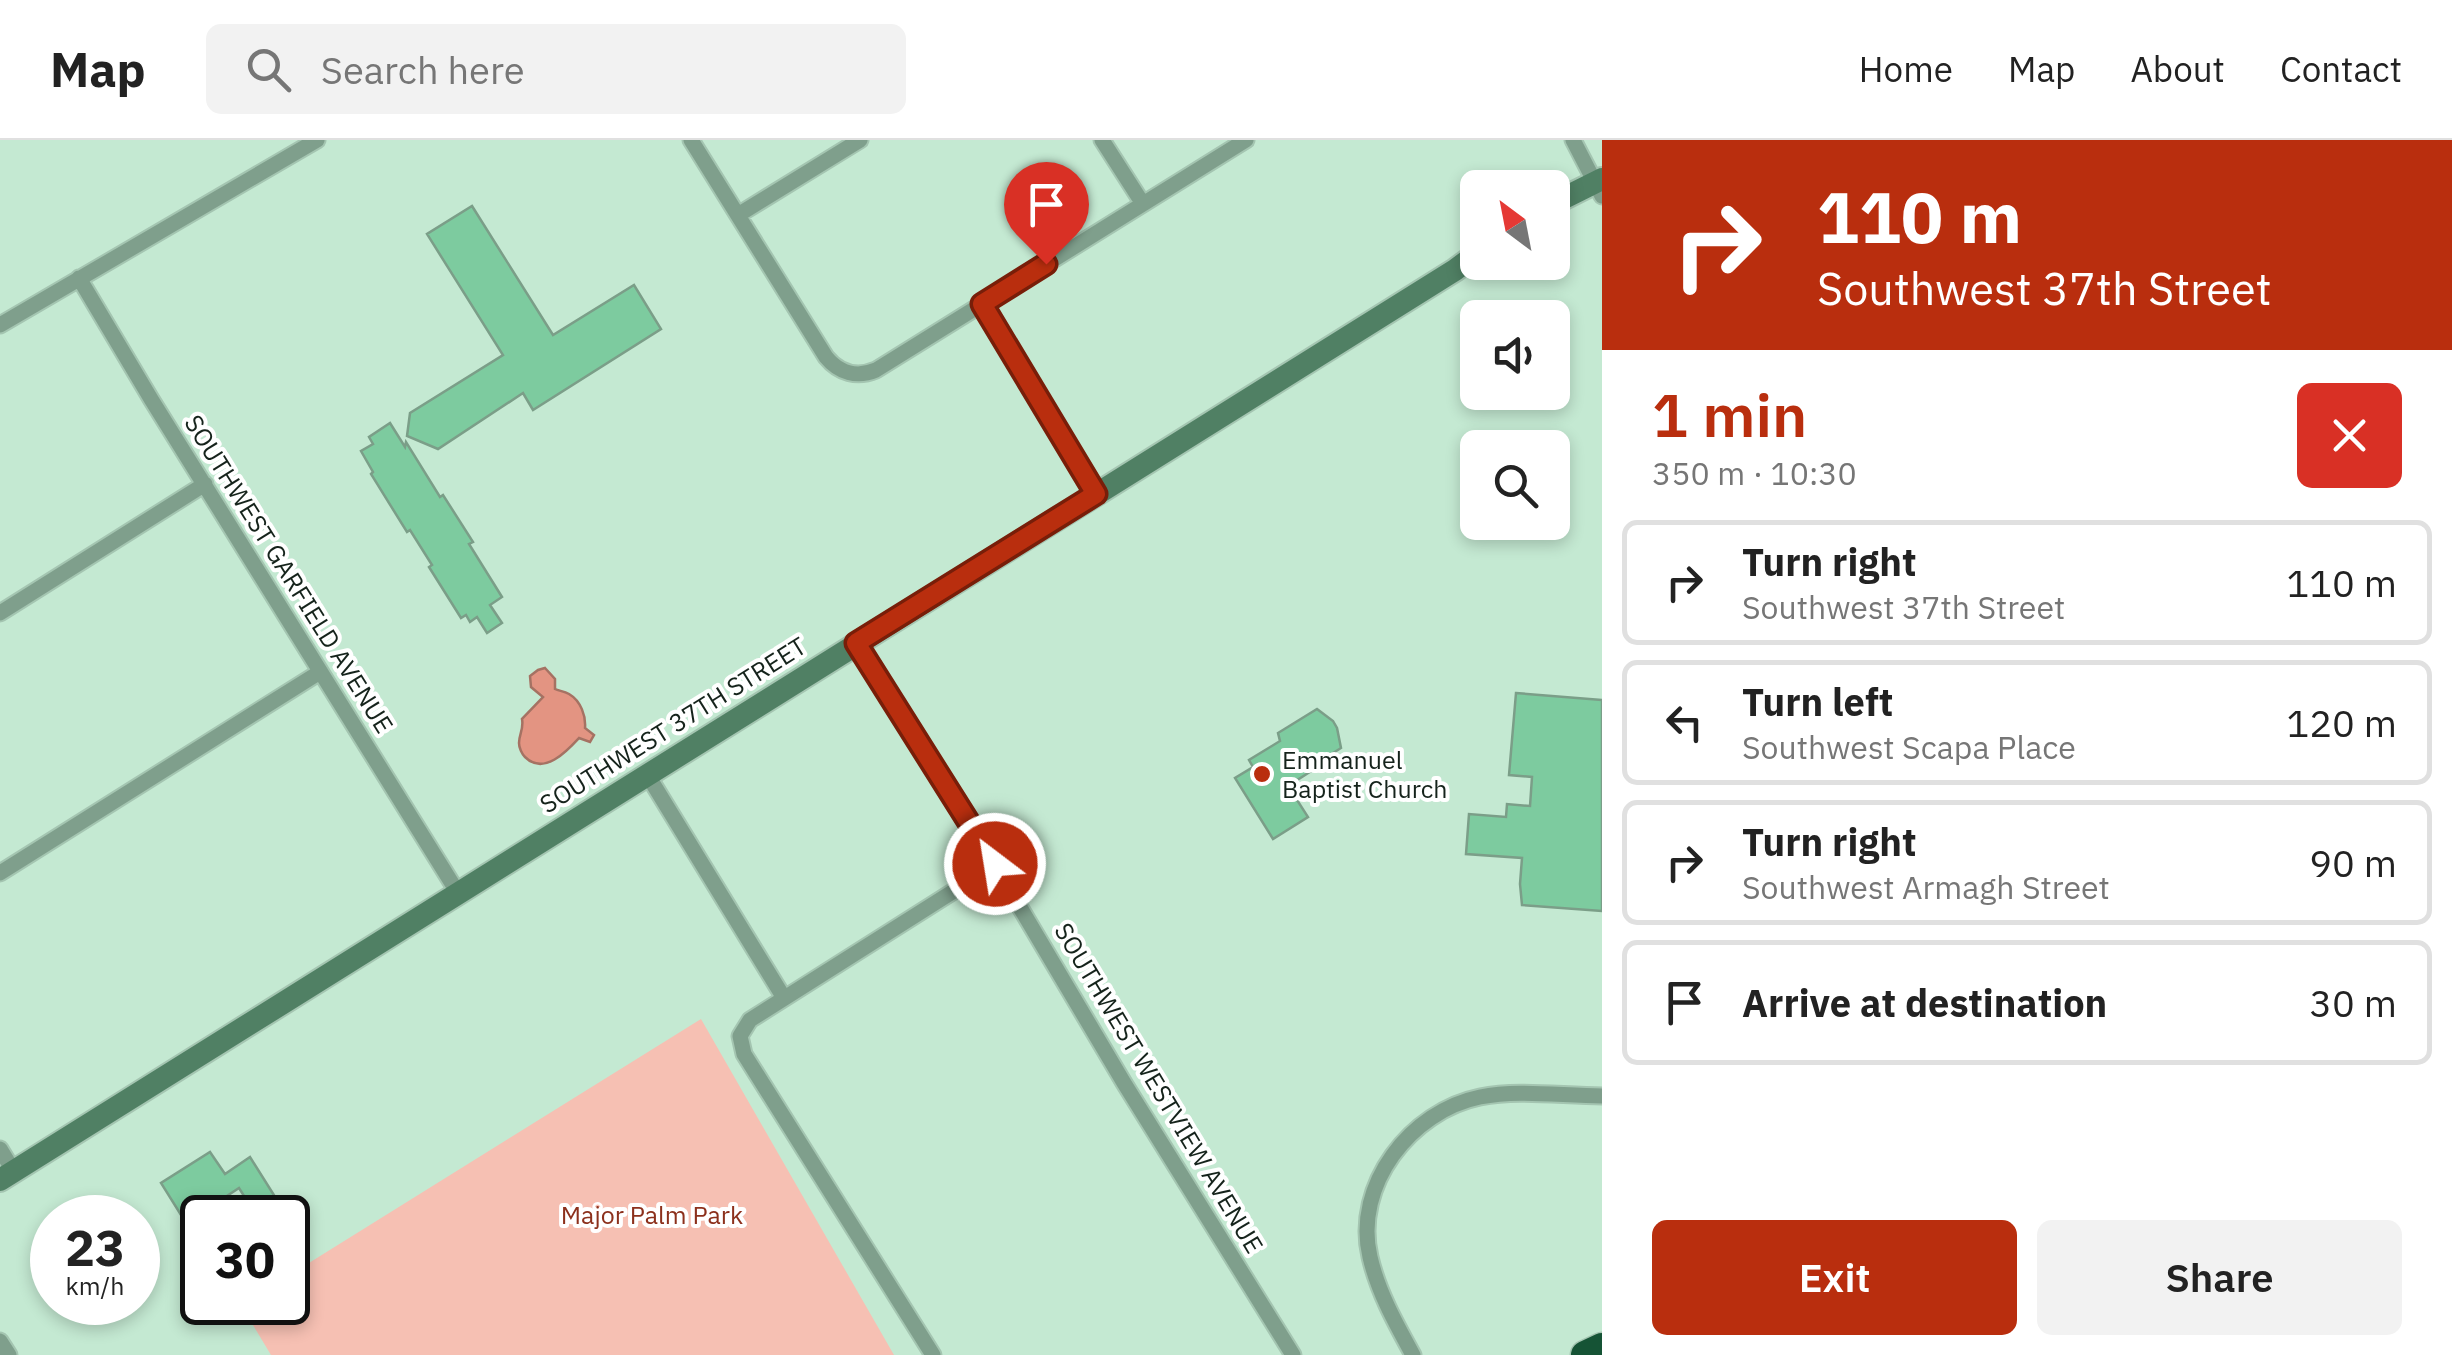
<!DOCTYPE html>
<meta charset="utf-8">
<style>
:root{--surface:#fff;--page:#f2f2f2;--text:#222;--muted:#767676;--line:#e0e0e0;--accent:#b92e0e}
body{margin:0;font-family:"IBM Plex Sans",sans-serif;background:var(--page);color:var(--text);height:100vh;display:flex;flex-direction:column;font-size:38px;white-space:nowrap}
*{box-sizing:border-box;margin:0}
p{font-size:32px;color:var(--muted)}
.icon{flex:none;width:55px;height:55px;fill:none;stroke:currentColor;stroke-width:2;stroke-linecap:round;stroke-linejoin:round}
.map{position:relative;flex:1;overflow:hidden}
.side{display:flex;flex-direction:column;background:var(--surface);width:850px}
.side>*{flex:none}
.banner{background:#b92e0e;color:#fff;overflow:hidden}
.needle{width:65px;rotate:328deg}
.fabs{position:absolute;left:1460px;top:30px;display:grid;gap:20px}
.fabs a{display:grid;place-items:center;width:110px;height:110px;border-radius:15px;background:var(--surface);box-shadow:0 5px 15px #0003;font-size:50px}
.speed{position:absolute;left:30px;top:1055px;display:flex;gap:20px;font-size:50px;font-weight:700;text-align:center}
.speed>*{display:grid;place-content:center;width:130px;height:130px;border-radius:50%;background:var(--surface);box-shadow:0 5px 15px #0003;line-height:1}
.speed small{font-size:25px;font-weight:400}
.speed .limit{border:5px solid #111;border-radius:15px;background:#fff;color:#111}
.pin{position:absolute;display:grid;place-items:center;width:85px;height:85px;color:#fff;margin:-102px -42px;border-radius:50% 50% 50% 0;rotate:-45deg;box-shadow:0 0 10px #0007}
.pin .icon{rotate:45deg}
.me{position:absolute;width:110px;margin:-55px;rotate:329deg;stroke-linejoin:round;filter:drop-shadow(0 0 8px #0008)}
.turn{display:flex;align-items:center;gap:35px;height:210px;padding:0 50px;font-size:45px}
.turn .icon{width:130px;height:130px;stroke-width:2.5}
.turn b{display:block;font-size:70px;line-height:85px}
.round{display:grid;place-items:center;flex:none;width:105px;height:105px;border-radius:15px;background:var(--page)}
.headline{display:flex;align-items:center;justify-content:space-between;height:170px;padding:0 50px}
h1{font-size:60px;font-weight:600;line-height:75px;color:var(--accent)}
.action{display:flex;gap:20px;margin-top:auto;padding:20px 50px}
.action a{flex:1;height:115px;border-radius:15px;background:var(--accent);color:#fff;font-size:40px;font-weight:600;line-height:115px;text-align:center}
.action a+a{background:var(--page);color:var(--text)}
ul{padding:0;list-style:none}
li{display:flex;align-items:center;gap:30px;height:125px;margin:0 20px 15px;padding:0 30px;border:5px solid var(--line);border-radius:15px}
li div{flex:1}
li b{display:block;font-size:38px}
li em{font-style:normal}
header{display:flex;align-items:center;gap:60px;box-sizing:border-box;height:140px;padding:0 50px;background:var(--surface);border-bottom:2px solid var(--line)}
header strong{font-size:48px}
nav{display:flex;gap:55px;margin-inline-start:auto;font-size:35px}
.search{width:700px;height:90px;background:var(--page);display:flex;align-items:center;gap:25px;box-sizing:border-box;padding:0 35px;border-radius:15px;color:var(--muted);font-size:38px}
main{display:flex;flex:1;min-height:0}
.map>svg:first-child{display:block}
.green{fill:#f6c0b3}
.water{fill:#e39482;stroke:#a57263;stroke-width:2.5}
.building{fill:#7dcb9f;stroke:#7b9e88;stroke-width:2.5}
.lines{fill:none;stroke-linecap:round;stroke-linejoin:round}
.street-casing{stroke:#a4c5b1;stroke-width:19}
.secondary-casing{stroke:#a4c5b1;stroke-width:26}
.highway-casing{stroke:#a4c5b1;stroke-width:31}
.street{stroke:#7f9f8c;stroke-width:15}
.secondary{stroke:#508064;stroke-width:22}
.highway{stroke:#155335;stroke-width:28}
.route-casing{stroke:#781e09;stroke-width:25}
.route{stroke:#b92e0e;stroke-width:18}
.poi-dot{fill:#b92e0e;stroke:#fff;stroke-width:4}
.labels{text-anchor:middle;stroke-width:8;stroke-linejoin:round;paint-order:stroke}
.street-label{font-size:25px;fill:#15231b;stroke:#fff}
.poi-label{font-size:25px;fill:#15231b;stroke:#fff;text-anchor:start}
.park-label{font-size:25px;fill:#8c301c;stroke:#fff}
</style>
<header>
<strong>Map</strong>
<div class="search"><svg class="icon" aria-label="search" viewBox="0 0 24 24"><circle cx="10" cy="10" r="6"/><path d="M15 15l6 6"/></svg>Search here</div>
<nav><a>Home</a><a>Map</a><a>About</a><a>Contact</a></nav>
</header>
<main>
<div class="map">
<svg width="1602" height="1215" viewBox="0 0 1602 1215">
<rect width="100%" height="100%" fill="#c4e9d2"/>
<path class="green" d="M701,879l193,336h-623l-30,-50 4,-2 43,-1v-26z"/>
<path class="water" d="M545,528l10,11v10c4,2 9,2 14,5 12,7 17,22 16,34l9,7 -4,7 -11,-4c-12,13 -35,38 -54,19 -3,-3 -6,-9 -6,-14 0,-9 5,-14 3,-24l21,-22 -12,-10 -1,-11 8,-6z"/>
<path class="building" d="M472,66l81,129 81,-50 27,44 -128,81 -10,-17 -85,56 -31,-13 3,-23 93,-58 -76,-121z
M390,283l15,24 1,-5 34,55 3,-2 30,47 -4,2 33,53 -12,8 12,18 -15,10 -10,-16 -7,5 -4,-7 -5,3 -32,-51 3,-2 -22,-35 -3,2 -36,-58 2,-2 -12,-21 12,-7 -4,-7z
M1516,553l86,7v211l-80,-6 -2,-21 2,-26 -56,-4 3,-40 37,3 1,-13 23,2 2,-29 -23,-2z
M1317,569l16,12 4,7 4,20 -30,19 2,3 -25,16 20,31 -35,22 -38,-61 18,-11 -4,-7 31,-19 -2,-8z
M210,1012l15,22 25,-17 32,51 -15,10h-9l-19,-30 -53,35 -25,-40z"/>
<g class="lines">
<g class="street-casing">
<path id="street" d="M691,0l135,217c13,16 31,21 50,13l370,-230
M1102,0l41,64
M1573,0l29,56
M738,75l122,-75
M79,138l72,121 307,494
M982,165l114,189
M0,185l317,-185
M0,473l205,-129
M855,503l121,190 148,250 169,272
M647,634l137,224
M0,733l320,-201
M0,1009l14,23
M0,1201l9,14
M933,1215l-189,-301 -4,-18 10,-16 245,-155
M1413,1215c-17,-31 -35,-63 -43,-98 -17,-72 41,-146 110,-160 39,-8 82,-1 122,-1"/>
</g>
<g class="secondary-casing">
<path id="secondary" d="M1552,64l50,-25
M0,1040l1455,-910 23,-17"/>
</g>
<g class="highway-casing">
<path id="highway" d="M1585,1215l17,-8"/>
</g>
<use href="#street" class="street"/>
<use href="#secondary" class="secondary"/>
<use href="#highway" class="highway"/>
</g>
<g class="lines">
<g class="route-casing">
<path id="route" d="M995,724l-139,-221 240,-149 -114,-190 64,-40"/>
</g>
<use href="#route" class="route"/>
</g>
<circle class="poi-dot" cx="1262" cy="634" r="10"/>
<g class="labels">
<g class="street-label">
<text transform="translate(289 434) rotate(58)" y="9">SOUTHWEST GARFIELD AVENUE</text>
<text transform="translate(673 585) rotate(-32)" y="9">SOUTHWEST 37TH STREET</text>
<text transform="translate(1159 948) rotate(59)" y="9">SOUTHWEST WESTVIEW AVENUE</text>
</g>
<g class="poi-label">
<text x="1282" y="629">Emmanuel<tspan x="1282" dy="29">Baptist Church</tspan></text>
</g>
<g class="park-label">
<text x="652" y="1084">Major Palm Park</text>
</g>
</g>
</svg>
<div class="fabs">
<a><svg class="needle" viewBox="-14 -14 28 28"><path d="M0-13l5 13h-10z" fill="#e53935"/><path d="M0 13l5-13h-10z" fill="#767676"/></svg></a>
<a><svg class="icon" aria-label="sound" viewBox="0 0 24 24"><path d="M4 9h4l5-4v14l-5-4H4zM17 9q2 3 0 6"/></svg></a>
<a><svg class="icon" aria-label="search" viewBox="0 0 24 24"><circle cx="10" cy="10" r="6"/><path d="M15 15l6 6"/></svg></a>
</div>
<div class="speed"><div>23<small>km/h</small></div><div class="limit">30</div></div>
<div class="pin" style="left:1046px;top:124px;background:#d93025"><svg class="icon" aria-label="arrive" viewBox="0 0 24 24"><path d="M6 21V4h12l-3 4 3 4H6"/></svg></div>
<svg class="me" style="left:995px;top:724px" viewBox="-20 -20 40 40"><circle r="17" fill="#b92e0e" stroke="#fff" stroke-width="3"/><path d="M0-11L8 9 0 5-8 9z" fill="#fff"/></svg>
</div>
<section class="side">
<div class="banner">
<div class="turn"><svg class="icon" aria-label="right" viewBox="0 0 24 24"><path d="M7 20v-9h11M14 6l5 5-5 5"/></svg><div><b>110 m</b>Southwest 37th Street</div></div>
</div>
<div class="headline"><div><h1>1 min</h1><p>350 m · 10:30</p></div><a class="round" style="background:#d93025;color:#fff"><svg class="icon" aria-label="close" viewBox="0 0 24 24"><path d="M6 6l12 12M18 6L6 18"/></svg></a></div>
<ul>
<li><svg class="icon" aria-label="right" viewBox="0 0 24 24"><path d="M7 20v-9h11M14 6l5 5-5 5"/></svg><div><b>Turn right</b><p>Southwest 37th Street</p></div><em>110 m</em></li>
<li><svg class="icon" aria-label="left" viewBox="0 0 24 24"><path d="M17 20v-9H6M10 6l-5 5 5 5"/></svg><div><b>Turn left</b><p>Southwest Scapa Place</p></div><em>120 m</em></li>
<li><svg class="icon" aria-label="right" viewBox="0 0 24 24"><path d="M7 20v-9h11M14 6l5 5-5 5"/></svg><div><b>Turn right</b><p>Southwest Armagh Street</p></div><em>90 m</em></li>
<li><svg class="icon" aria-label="arrive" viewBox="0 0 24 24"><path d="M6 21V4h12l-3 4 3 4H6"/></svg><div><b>Arrive at destination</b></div><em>30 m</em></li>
</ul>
<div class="action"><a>Exit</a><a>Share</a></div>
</section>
</main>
